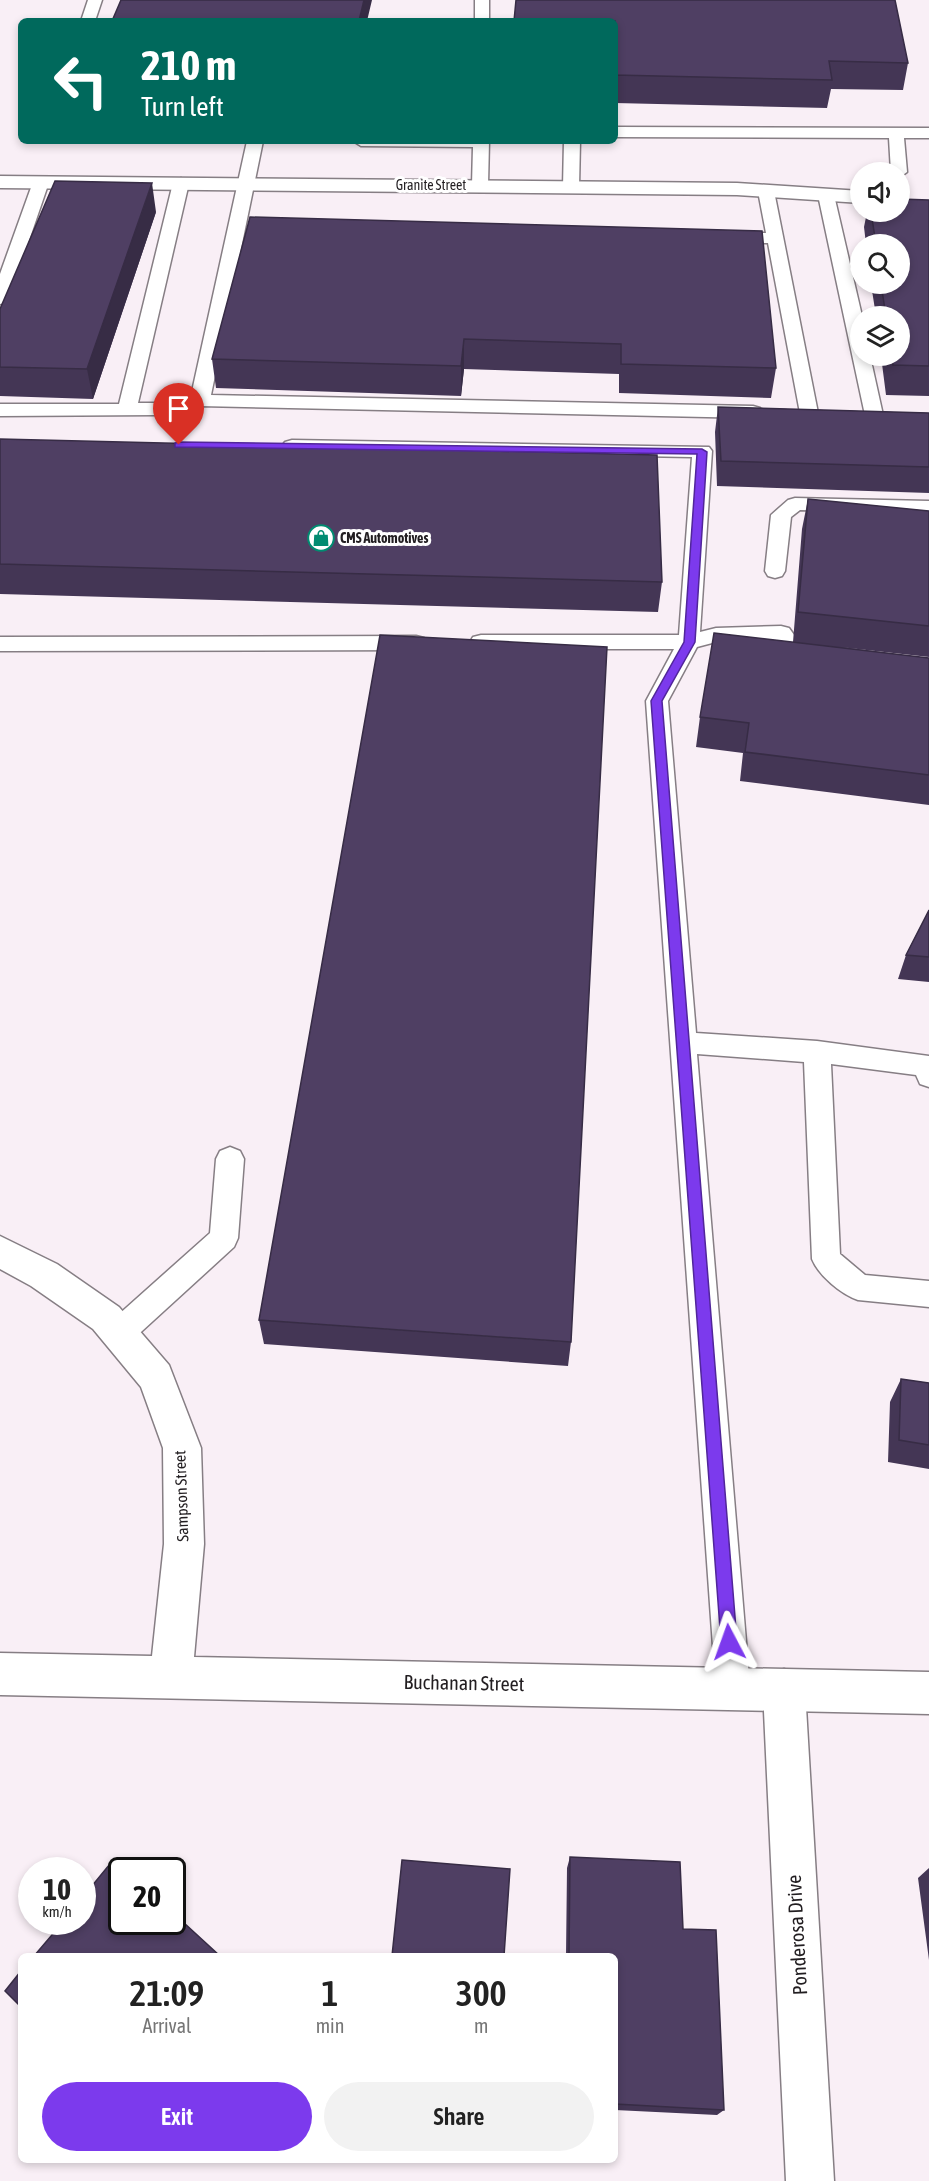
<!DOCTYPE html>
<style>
:root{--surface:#fff;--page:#f2f2f2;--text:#222;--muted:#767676;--accent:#7c3aed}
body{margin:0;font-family:"Asap Condensed",sans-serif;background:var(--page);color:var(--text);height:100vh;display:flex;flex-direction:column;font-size:22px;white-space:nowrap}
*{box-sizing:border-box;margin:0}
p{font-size:20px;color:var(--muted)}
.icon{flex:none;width:33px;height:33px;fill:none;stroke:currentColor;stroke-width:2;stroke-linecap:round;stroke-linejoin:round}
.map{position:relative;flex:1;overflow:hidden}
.drawer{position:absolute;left:18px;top:1953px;width:600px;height:210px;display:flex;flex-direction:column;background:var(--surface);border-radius:9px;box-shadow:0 3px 9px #0003}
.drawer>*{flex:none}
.banner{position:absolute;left:18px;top:18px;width:600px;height:126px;border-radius:9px;box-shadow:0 3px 9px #0003;background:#00695c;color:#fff;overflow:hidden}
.controls{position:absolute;left:850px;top:162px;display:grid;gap:12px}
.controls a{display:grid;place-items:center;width:60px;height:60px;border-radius:50%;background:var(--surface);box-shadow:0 3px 9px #0003;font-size:30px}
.speed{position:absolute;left:18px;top:1857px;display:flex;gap:12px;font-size:30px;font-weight:700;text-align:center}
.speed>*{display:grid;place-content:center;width:78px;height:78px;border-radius:50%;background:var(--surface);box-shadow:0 3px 9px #0003;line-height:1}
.speed small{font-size:15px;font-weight:400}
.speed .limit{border:3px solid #111;border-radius:9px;background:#fff;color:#111}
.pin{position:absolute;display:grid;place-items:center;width:51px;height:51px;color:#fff;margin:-62px -26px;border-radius:50% 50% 50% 0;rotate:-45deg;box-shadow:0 0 6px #0007}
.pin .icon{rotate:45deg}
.me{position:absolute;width:66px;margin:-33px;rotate:356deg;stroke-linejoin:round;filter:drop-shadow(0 0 4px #0008)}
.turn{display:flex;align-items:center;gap:21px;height:126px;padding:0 24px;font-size:27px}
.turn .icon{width:78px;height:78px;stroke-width:2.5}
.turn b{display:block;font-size:42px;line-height:51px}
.eta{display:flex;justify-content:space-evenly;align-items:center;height:102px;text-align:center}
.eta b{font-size:36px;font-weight:600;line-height:42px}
.primary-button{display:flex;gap:12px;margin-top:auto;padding:12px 24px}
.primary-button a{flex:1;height:69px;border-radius:36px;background:var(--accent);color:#fff;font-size:24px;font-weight:600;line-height:69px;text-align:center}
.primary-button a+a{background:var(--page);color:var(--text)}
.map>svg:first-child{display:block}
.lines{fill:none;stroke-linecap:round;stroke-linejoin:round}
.service-casing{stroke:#867e84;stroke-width:3}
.minor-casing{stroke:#867e84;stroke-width:3}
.tertiary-casing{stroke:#867e84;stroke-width:3}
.service{fill:#fff;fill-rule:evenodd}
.minor{fill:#fff;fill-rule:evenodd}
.tertiary{fill:#fff;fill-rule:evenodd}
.wall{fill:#443655}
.shaded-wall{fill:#372c45}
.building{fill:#4f3f63;stroke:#372c45;stroke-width:1.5}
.route{fill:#7c3aed;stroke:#51269a;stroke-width:1.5}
.labels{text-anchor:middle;stroke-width:6;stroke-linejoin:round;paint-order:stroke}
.far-street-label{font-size:14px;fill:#221e21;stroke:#fff}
.far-poi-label{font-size:14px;font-weight:bold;fill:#221e21;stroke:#fff;text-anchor:start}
.street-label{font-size:16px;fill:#221e21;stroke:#fff}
.near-street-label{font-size:20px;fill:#221e21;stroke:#fff}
</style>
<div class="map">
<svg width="929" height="2181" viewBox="0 0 929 2181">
<rect width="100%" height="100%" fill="#f9eff6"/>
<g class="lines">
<g class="service-casing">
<path id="service" d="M88,0h14l-7,21h-14z
M475,0h14v21h-14z
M615,127l314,1v10h-25l3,34 -7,5v-5h-9l-2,-34 -274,-1z
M247,141h16l-52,254 542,11 7,2 2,4 -2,4 -7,2 -553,-12 -43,9 -157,1v-12h119l54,-221 8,-5 8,5 -51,220h19l34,-7z
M353,141h136l-1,44 -8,5 -8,-5 1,-38 -112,-1z
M564,141h16l-1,46 -8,5 -8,-5z
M41,177l8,5 -40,117 -3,4 -6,1v-30l33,-92z
M766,186l8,5 44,222 -2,4h-14l-2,-4 -32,-170h-40l-8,-5 8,-5h38l-8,-42z
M826,190l8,5 28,121 -1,40h9l13,59 -2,4h-14l-2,-4 -47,-220z
M292,440l417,7 3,4 -12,181 16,-4 65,-2 8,2 8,11 35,4 3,5 -3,5c-19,5 -45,2 -57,-13l-59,2 -19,5 -29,54 28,332 121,8 112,15v31l-9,-3 -4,-9 -85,-11 9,190 25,21 64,6v26l-71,-7c-17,-6 -39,-24 -46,-41l-8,-197 -107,-8 53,635 -5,12 -12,5 -12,-5 -5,-12 -70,-988 28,-52h-193l-8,-2 -3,-5 3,-5 8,-2h198l13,-178 -407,-7 -3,-4 3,-4z
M795,498l134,3v12l-129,-3 -9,7 -6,54 -3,5 -7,2 -7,-2 -3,-5 6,-56 17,-15z
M416,636l8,2 3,5 -3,5 -8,2 -416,1v-14z
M230,1147l10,4 4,8 -6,79 -4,9 -104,95 -11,4 -11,-4 -4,-9 4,-9 102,-91 6,-74 4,-8z"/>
</g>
<g class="minor-casing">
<path id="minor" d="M0,176l737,7 124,8v12l-124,-8 -737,-7z
M784,1669l15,6 6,15 29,491h-48l-23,-491 6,-15z"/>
</g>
<g class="tertiary-casing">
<path id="tertiary" d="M0,1236l57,28 62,43 50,58 32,83 3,96 -10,113 735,15v42l-929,-19v-42l152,3 12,-112 -1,-96 -22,-61 -48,-58 -62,-43 -31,-17z"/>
</g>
<use href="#service" class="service"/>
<use href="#minor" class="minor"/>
<use href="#tertiary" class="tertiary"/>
</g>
<path class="wall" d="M615,21l293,42 -5,27 -72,-1 -4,19 -212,-5z
M929,200v196l-43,-1 -5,-39h19v-40h-24l-5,-32h29v-40h-34l-2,-17 3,-15h33z
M156,212l-63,187 -93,-3v-87z
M250,217l526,151 -5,30 -152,-5v-19l-155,-5 -3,27 -245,-8 -4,-29z
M718,407l211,6v80l-212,-7 -2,-54z
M0,439l662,143 -4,30 -658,-18z
M808,499l121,12v146l-89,-10 89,11v147l-189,-24 3,-28 -47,-6 4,-30 93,-75 9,-113z
M929,910v72l-31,-3 8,-24z
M259,1320l312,22 -3,24 -304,-22z
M901,1379l28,4v86l-41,-7 2,-60z
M570,1857l113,72 41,181 -7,5 -102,-5v-154h-49l1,-88z
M929,1868v92l-11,-82z"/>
<path class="shaded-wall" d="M364,0h8l-5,21h-8z
M152,183l4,29 -63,187 -6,-30z
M464,339v30l-3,27v-30z"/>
<path class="building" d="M121,0h243l-5,21h-247z
M516,0h379l13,63 -79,-2 3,19 -217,-5v-54h-101z
M55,181l97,2 -65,186 -87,-2v-58z
M900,199l29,1v166l-36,-1 -2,-9h9v-40h-14l-5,-32h19v-40h-24l-5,-32h29z
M250,217l512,14 14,137 -155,-4v-20l-157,-5 -3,27 -249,-7z
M718,407l211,6v54l-208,-6z
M0,439l657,16 5,127 -662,-18z
M808,499l121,12v115l-131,-14z
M714,633l215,25v117l-184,-23 4,-29 -49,-6z
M380,635l227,12 -36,695 -312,-22z
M929,910v47l-23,-2z
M901,1379l28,4v62l-30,-5z
M570,1857l110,5 3,67 33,1 8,180 -109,-6v-148h-46z
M114,1859l12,11h-4v52h50v-10l48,44h-186l29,-34h19v-24z
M402,1860l108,9 -6,87h-112z
M21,1971v36l-16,-16z"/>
<path class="route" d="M179,442l523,7 5,3 -12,190 -33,59 75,941 -2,6 -6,2 -6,-2 -2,-6 -70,-941 33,-59 13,-188 -522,-7v-4z"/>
<defs>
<g id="shop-ring" transform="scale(1.35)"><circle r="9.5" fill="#fff" stroke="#018b71" stroke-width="1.5"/><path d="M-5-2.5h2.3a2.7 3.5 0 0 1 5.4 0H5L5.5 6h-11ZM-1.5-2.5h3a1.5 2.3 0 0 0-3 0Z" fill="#018b71"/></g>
</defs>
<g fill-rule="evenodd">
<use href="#shop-ring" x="321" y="538"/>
</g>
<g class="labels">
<g class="far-street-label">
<text x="431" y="190">Granite Street</text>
</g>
<g class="far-poi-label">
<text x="340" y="543">CMS Automotives</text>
</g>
<g class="street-label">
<text transform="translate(181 1496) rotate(-92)" y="6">Sampson Street</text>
</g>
<g class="near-street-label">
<text transform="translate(464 1683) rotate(1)" y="7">Buchanan Street</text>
<text transform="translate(797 1935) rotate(-93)" y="7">Ponderosa Drive</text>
</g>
</g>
</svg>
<div class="controls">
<a><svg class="icon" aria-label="sound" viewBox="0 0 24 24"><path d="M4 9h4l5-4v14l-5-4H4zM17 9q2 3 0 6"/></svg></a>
<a><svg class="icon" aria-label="search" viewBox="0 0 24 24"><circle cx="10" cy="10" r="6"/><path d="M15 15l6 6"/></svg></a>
<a><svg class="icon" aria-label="layers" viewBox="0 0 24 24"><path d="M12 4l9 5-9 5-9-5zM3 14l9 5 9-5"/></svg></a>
</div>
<div class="speed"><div>10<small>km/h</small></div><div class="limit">20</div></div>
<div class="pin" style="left:179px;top:445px;background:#d93025"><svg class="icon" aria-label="arrive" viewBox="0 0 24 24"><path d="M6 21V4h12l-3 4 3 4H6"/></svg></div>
<svg class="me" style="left:729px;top:1642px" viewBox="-20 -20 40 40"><path d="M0-17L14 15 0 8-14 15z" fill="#7c3aed" stroke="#fff" stroke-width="4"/></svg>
<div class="banner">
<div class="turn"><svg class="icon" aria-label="left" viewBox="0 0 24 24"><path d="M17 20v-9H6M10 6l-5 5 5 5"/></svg><div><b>210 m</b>Turn left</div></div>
</div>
<section class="drawer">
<div class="eta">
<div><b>21:09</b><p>Arrival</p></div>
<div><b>1</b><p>min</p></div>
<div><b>300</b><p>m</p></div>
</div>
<div class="primary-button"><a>Exit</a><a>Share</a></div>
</section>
</div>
